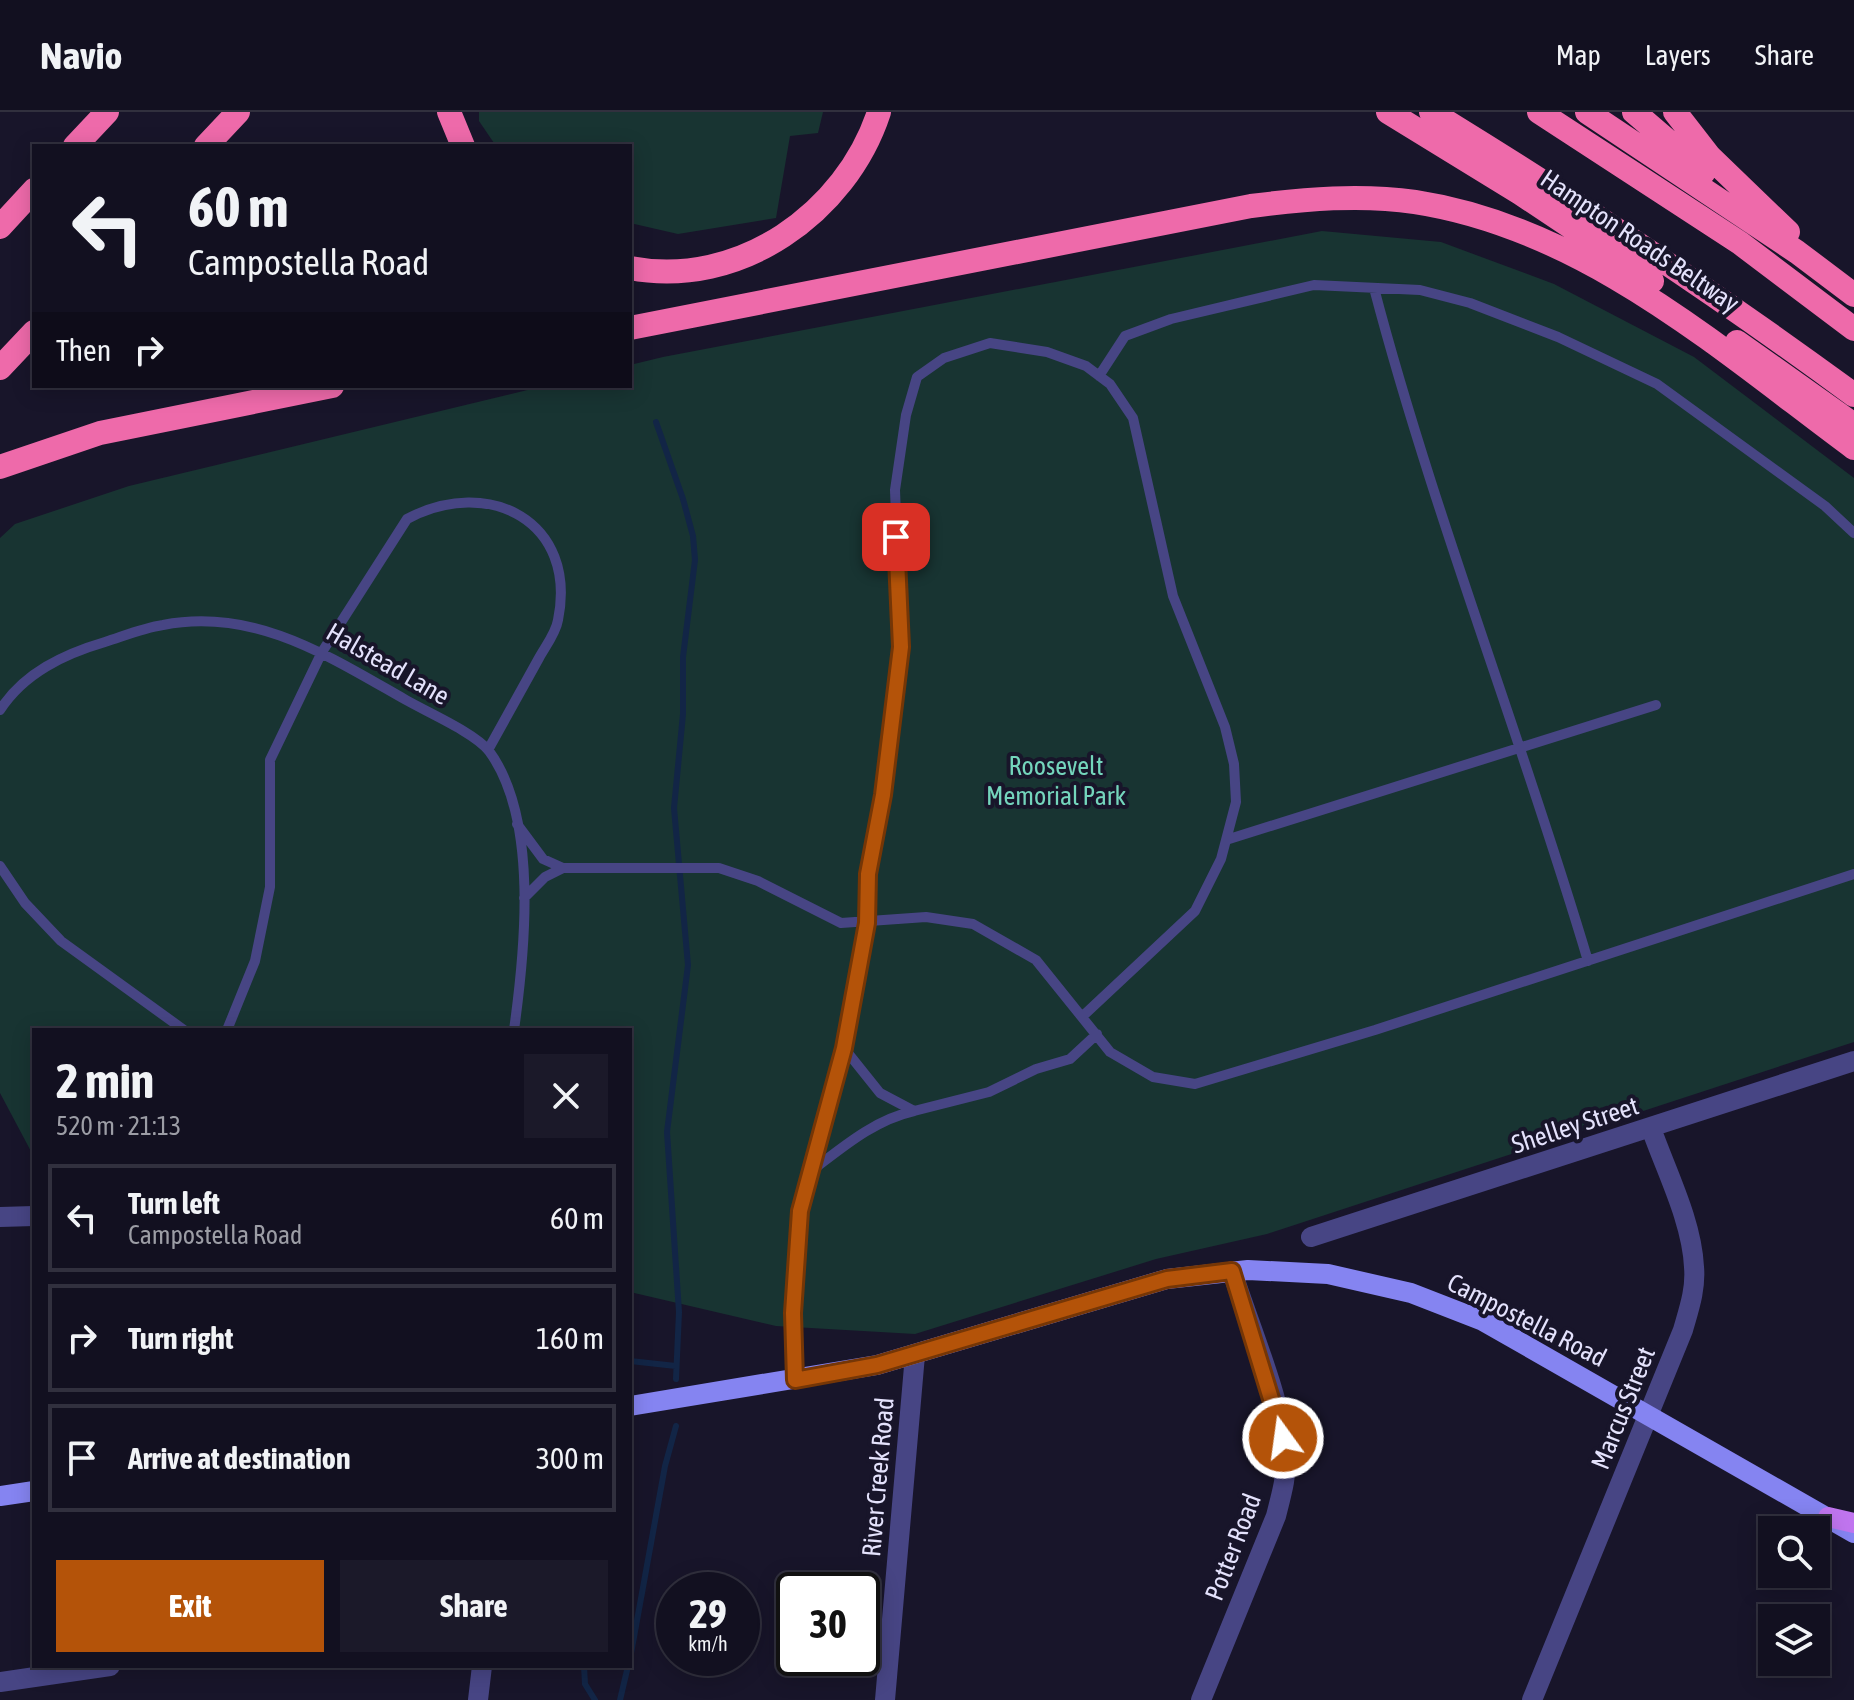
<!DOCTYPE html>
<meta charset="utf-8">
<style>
:root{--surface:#121020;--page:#1b1929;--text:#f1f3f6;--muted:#9c9da5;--line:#31303e;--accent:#b45309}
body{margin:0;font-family:"Asap Condensed",sans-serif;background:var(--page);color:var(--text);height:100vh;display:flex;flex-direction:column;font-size:30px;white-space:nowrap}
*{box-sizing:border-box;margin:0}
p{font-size:26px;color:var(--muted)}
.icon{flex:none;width:44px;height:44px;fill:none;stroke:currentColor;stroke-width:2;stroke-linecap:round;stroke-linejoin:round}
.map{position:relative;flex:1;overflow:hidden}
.side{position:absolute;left:32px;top:916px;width:600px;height:640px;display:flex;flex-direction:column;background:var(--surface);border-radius:0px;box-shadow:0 4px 20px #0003,0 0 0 2px var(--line)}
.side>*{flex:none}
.banner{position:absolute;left:32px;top:32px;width:600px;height:244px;border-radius:0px;box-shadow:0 4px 20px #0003,0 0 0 2px var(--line);background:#121020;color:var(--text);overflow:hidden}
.tools{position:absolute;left:1758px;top:1404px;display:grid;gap:16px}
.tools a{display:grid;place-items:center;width:72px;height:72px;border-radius:0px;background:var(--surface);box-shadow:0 4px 20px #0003,0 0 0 2px var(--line);font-size:40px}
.speed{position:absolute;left:656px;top:1460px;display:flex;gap:16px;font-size:40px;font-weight:700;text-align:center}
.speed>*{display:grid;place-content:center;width:104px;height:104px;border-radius:50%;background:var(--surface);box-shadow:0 4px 20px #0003,0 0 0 2px var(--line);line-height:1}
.speed small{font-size:20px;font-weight:400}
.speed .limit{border:4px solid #111;border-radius:12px;background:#fff;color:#111}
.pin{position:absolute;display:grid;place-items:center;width:68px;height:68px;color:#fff;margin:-34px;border-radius:16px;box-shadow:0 4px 12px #0006}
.me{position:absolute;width:88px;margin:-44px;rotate:346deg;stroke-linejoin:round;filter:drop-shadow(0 0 6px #0008)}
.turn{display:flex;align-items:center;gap:28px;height:168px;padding:0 24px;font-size:36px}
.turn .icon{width:104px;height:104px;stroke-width:2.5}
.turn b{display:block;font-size:56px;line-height:68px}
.then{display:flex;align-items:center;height:76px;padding:0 24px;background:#0003;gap:16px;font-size:30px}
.round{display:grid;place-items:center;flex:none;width:84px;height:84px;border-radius:0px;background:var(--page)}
.headline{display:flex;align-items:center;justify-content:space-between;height:136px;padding:0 24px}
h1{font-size:48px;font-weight:700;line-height:60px}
.action{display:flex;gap:16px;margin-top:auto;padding:16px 24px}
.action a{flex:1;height:92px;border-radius:0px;background:var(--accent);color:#fff;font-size:32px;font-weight:700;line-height:92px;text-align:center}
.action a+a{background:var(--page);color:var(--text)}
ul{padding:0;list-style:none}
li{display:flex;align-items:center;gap:24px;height:108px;margin:0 16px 12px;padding:0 8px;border:4px solid var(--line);border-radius:0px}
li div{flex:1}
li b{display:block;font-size:30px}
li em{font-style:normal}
header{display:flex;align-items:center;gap:48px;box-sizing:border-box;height:112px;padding:0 40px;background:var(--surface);border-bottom:2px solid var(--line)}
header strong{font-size:38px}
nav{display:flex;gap:44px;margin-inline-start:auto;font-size:28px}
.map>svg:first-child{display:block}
.green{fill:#183432}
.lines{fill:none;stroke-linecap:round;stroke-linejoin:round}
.stream{stroke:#122546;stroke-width:6}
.service{stroke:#474584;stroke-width:10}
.minor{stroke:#474584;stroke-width:20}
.secondary{stroke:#8584f1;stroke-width:20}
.primary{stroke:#c075ef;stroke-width:20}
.motorway{stroke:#ee6aaa;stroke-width:24}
.route-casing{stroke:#753606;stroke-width:20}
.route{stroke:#b45309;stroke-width:14}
.labels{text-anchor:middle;stroke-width:8;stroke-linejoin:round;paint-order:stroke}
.street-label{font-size:26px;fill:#e4e2fc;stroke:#18152a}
.park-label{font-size:26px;fill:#74d5bc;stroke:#18152a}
</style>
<header>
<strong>Navio</strong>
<nav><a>Map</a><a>Layers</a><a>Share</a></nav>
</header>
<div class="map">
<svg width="1854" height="1588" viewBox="0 0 1854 1588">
<rect width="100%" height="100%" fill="#18152a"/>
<path class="green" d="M479,0h344l-5,21 -28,3 -14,82 -98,16 -48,-11v-77h-134l-17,-25z
M1322,119l119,11 113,42 140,73 160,121v564l-587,192 -111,25 -241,75 -139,-8 -146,-34v-262h-596v127l-34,-64v-555l15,-14 114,-38 415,-100h86v-21l33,-8z"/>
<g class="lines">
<path class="stream" d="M656,310l27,77 10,37 2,24 -12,97v57l-9,94 14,157 -21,167 12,180 -3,67
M630,1249l46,5
M630,1547l35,-193 11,-40
M584,1554l1,18 10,16
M620,1588l8,-34"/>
<path class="service" d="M1374,176c60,228 147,447 214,673
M1099,264l26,-40 46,-17 143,-34 106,5 50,13 88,34 99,47 168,122 29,27
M0,598c24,-37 64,-56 105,-68 19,-6 38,-14 58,-17 92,-18 167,32 243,75 21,12 69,33 83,51 50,68 36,200 25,279
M517,712l26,35 20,9h156l39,13 83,42 85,-6 47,7 63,36 74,92 43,25 42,7 180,-54 479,-156
M1226,728l430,-135
M0,754l25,37 36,38 123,89
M524,786l21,-21 18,-9
M1084,903l111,-104 26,-52 15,-57 -2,-38 -9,-37 -52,-131 -40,-178 -23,-34 -24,-18 -39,-14 -57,-9 -46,15 -27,19 -11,38 -11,75 6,157 -18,148 -15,79 -1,49 -23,125 36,45 34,18 75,-19 47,-23 34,-10 27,-25
M227,918l28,-69 15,-74v-127l52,-108 85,-133c82,-44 171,3 151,101 -2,13 -13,27 -19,38 -17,31 -34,61 -51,92
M810,1060c33,-25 64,-52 104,-61
M795,1268l-2,-67 7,-102 44,-163"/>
<path class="minor" d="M0,1105l34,-1
M1311,1125l543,-176
M0,1570l110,-16
M478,1588l4,-34
M885,1588l30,-345
M1201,1588l75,-184c5,-20 11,-40 10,-61 -3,-51 -38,-133 -54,-184
M1532,1588l151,-370c6,-21 13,-41 11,-63 -2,-46 -28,-96 -43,-139"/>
<path class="secondary" d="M630,1294l247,-41 290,-86 81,-9 80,4 83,19 72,28 371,212
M0,1384l34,-5"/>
<path class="primary" d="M1828,1405l26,6"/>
<path class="motorway" d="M449,0l14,34
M1388,0l132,81 132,88
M1431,0c145,89 286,182 423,283
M1539,0l201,131 114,86
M1587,0l210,140 57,43
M1634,0l70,60
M1675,0l35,45 78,75
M75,34l32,-34
M206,34l32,-34
M0,115l34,-37
M630,156c109,21 216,-55 249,-156
M630,216l621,-122c55,-7 109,-12 164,-4 170,26 305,147 439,246
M1737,230l117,83
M0,256l34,-36
M0,355l100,-34 232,-47"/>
</g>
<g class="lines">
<g class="route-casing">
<path id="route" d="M896,425l5,110 -18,148 -15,79 -1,49 -23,125 -44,163 -7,102 2,67 82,-15 290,-86 65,-8 51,167"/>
</g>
<use href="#route" class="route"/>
</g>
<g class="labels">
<g class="street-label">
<text transform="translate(1640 129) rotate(34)" y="9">Hampton Roads Beltway</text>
<text transform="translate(388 552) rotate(30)" y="9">Halstead Lane</text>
<text transform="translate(1575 1013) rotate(-18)" y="9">Shelley Street</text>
<text transform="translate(1527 1208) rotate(27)" y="9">Campostella Road</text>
<text transform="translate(1623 1296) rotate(-68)" y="9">Marcus Street</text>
<text transform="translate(878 1365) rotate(-85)" y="9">River Creek Road</text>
<text transform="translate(1233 1435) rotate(-69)" y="9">Potter Road</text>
</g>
<g class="park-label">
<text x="1056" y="663">Roosevelt<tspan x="1056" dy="30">Memorial Park</tspan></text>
</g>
</g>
</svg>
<div class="tools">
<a><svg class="icon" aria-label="search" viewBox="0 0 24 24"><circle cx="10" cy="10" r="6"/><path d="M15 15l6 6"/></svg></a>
<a><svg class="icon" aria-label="layers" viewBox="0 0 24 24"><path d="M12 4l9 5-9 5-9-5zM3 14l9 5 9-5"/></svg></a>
</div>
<div class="speed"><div>29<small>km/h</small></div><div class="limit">30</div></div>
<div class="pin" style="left:896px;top:425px;background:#d93025"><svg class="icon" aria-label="arrive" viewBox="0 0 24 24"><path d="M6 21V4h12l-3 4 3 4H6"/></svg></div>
<svg class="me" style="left:1283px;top:1326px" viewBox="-20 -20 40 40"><circle r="17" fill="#b45309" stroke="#fff" stroke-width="3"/><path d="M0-11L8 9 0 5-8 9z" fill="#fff"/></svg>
<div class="banner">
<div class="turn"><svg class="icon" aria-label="left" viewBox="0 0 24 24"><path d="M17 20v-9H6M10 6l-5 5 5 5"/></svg><div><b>60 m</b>Campostella Road</div></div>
<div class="then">Then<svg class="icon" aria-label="right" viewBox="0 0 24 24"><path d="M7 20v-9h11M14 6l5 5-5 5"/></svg></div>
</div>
<section class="side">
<div class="headline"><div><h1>2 min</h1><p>520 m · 21:13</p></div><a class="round"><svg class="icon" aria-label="close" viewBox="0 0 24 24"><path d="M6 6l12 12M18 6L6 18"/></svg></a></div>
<ul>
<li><svg class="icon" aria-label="left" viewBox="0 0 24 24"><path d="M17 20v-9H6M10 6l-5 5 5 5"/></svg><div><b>Turn left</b><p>Campostella Road</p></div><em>60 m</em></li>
<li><svg class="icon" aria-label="right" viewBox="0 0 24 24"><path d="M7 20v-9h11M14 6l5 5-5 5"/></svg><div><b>Turn right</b></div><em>160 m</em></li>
<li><svg class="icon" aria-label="arrive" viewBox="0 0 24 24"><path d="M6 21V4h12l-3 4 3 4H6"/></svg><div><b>Arrive at destination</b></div><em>300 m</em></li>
</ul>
<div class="action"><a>Exit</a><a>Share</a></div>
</section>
</div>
